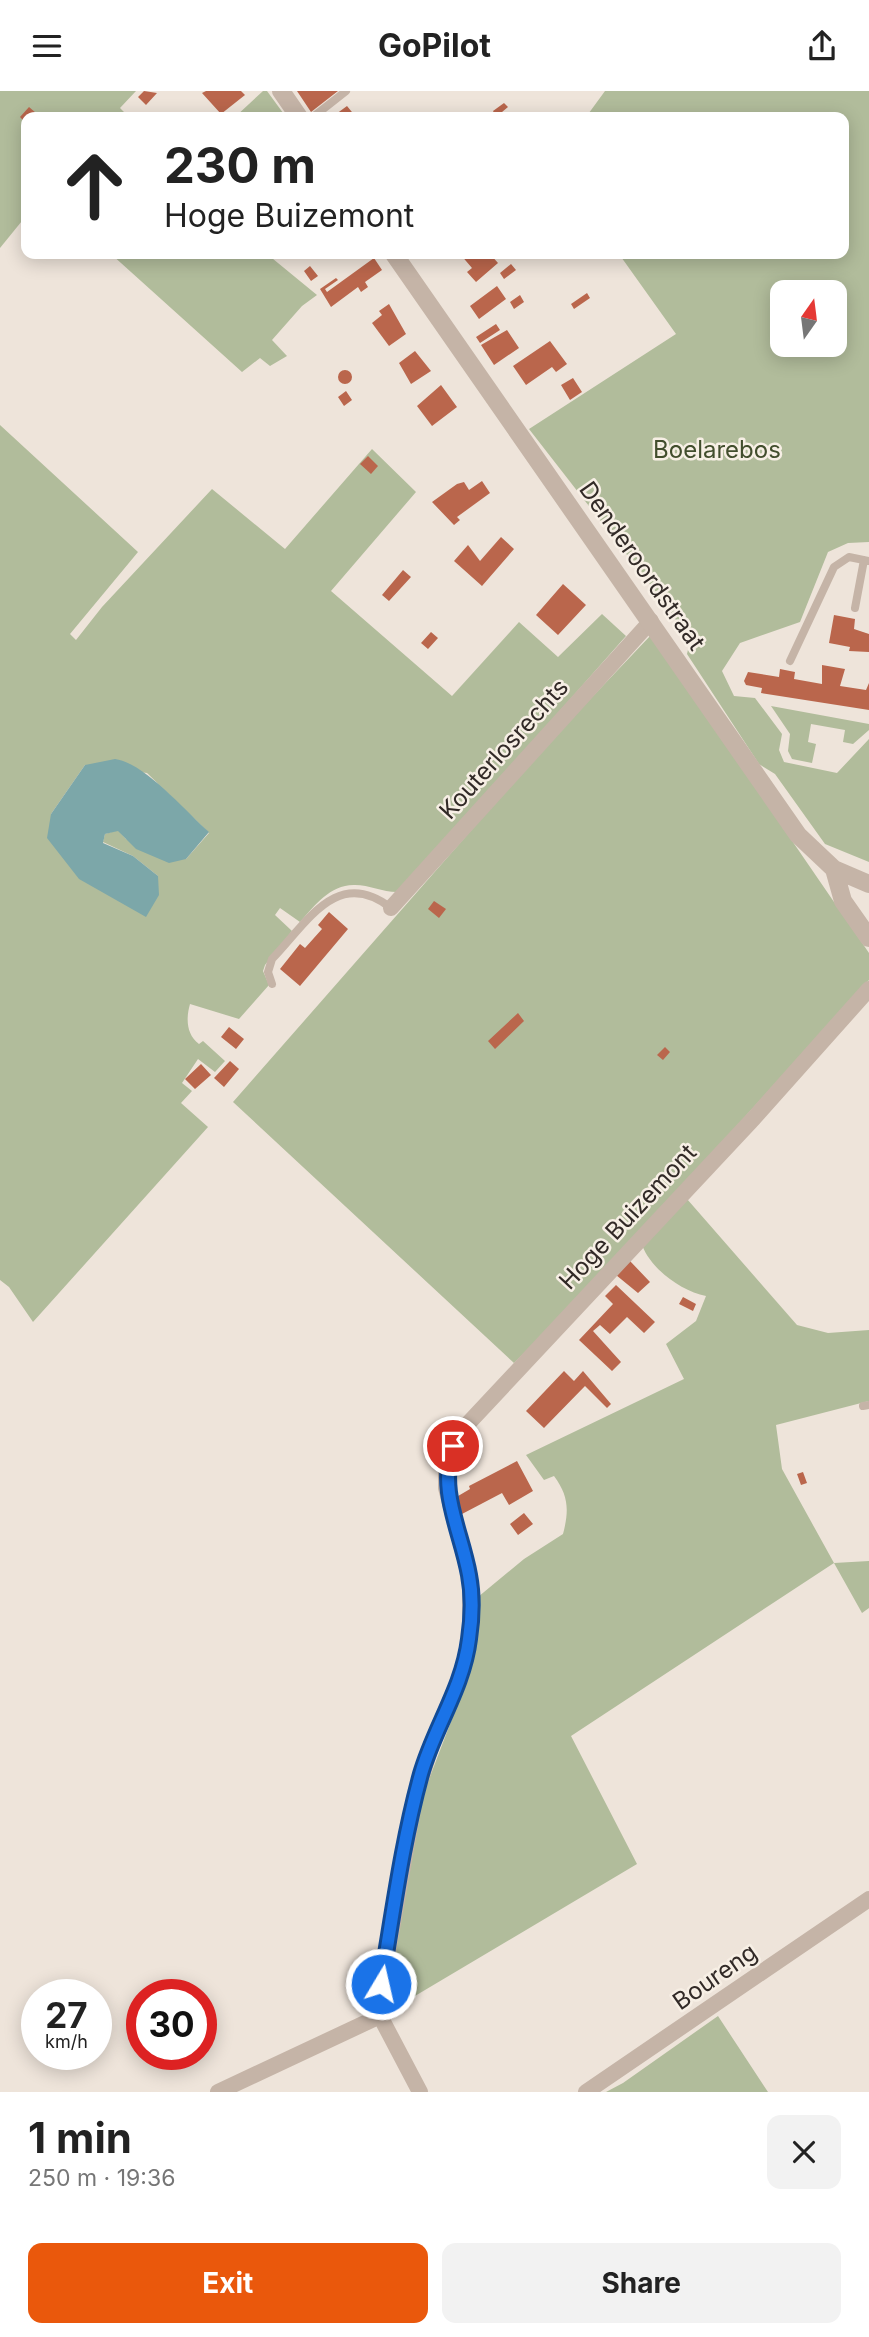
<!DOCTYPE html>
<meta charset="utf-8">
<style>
:root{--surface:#fff;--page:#f2f2f2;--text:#222;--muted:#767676;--accent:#ea580c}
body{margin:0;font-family:Inter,sans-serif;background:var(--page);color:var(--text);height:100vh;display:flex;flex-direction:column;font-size:26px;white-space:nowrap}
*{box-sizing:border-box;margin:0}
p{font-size:23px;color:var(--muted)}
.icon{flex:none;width:38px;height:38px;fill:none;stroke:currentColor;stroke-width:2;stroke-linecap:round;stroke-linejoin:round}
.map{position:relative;height:2001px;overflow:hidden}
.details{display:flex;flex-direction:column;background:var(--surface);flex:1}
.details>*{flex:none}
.guide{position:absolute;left:21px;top:21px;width:828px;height:147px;border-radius:14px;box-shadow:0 4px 18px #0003;background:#fff;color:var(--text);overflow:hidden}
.needle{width:46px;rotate:14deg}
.fabs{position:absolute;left:770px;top:189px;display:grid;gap:14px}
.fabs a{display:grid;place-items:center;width:77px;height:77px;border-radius:14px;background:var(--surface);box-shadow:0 4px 18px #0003;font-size:35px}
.speed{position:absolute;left:21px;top:1888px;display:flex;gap:14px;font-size:35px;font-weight:700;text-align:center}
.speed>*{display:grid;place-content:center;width:91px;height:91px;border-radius:50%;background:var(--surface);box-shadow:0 4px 18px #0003;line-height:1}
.speed small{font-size:18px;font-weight:400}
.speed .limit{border:10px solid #d22;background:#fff;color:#111}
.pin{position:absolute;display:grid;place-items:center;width:60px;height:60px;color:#fff;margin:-30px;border:4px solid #fff;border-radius:50%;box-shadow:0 2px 7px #0007}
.me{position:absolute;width:77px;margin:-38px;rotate:9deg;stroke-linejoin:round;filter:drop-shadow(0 0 5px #0008)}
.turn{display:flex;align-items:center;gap:24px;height:147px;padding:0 28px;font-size:32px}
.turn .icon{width:91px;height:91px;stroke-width:2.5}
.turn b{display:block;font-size:49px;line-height:60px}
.round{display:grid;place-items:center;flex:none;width:74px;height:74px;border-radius:14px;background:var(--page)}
.overview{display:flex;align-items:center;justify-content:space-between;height:119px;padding:0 28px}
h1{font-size:42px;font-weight:700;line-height:52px}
.primary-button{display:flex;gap:14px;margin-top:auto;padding:14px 28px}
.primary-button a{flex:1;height:80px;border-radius:14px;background:var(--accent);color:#fff;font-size:28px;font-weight:700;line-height:80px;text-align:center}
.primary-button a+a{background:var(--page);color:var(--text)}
header{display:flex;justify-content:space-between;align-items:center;height:91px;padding:0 28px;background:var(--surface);font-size:32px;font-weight:700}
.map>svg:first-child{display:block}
.green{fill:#b1bc9b;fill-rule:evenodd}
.water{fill:#7ca7a9}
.building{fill:#ba664c}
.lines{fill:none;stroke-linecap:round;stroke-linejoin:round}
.service{stroke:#c5b4a7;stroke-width:8}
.minor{stroke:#c5b4a7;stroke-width:16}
.tertiary{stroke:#c5b4a7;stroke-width:18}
.route-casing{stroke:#114b97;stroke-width:18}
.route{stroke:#1a73e8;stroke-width:12}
.labels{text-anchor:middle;stroke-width:5;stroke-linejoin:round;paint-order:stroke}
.park-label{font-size:24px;fill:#424e2d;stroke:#f7efe5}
.street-label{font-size:24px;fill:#322a27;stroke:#f7efe5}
</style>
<header><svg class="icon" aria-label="menu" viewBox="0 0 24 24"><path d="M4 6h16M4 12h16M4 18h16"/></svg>GoPilot<svg class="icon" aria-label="share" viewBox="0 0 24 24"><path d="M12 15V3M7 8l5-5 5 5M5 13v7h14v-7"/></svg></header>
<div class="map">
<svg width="869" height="2001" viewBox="0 0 869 2001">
<rect width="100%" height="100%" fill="#eee4da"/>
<path class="green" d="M0,0h136l-16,17 9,9h-103v99l-26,32z
M263,0h4l19,26h-51z
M605,0h264v451l-21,1 -20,9 -28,70 -60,21 -18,28 12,25 21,2 27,36 -3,16 5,12 53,11 32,-34v123l-44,-18 -50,-70 -16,-10 -72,-110 3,-13 -24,-36 -137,-176 147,-95 -57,-80h225v-137h-258zM782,201h53v53h-53z
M111,163h156l50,41 -15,11 -30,34 15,16 -17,10 -10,-8 -18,14z
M0,334l138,127 -68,82 6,6 26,-33 110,-118 73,60 87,-100 44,43 -85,99 121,105 67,-74 39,35 44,-43 24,22 -226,256c-16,1 -30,-7 -45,-7 -24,-1 -40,20 -55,37l-20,-14 -5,7 17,16 -27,34 -2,6 6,14 -30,34 -49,-15c-4,14 -4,30 9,40l4,-3 22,20 -10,11 -17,-13 -16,24 10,8 -11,12 27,24 -175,195 -24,-35 -9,-7zM85,674l62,8 62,60 -23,26 -60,-20 -8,-9 -13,4 -2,8 30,14 25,20 -107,-62z
M651,544l218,318v27l-271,299 -84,84 -281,-261 306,-349z
M771,615l98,18v6l-16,14 -10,-2 2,-12 -34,-6 -3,18 8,2 -4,19 -20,-4 -4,-8 2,-17z
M687,1108l110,126 31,8 41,-3v71l-93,24 6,44 52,94 35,-2v47l-7,5 -28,-50 -263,173 66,128 -249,148 -3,-17 38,-200 48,-126 7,-72 46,-38 39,-25c6,-23 6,-38 -9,-58l-10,4 -18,-25 158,-76 -18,-35 30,-23 10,-25c-25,-5 -55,-27 -64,-51z
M718,1925l50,76h-162l17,-9z"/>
<path class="water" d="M115,668c30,4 70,52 94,73l-23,27 -17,4 -33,-14 -18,-18 -13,3 -2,9 30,13 25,20 1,19 -13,22 -67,-38 -32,-41 4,-24 34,-49z"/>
<path class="building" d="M144,0l13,2 -11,12 -8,-8z
M206,0h35l4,4 -24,19 -19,-21z
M297,0h41l-27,21z
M504,12l4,4 -6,5 3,4 -9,1 -3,-6z
M347,15l9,11h-24z
M29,16l7,6 -10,4v6l-6,-6z
M460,163h30l8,9 -22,19 -9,-10 5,-4z
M374,167l8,12 -17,12 3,5 -7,5 -3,-5 -27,20 -11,-18 16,-11 2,2 -13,9 2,3z
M511,173l5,6 -12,9 -4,-6z
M310,175l8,10 -7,5 -7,-10z
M497,195l9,13 -27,20 -9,-13z
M587,202l3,5 -16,11 -3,-5z
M520,204l4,7 -10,7 -4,-7z
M389,213l17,30 -17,12 -17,-23 10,-8 -3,-4z
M496,233l4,6 -20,13 -4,-6z
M507,239l12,18 -25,17 -13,-20z
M550,250l17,23 -11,8 -4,-5 -26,18 -13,-19z
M415,260l16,20 -20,13 -12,-21z
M338 286a7 7 0 1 1 14 0a7 7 0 1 1-14 0Z
M573,287l9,14 -12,8 -9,-15z
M441,294l16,22 -25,19 -15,-20z
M346,300l6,9 -8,6 -6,-9z
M368,365l10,10 -7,8 -11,-10z
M482,390l8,12 -33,24 3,3 -6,5 -22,-23 25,-18 7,-2 5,8z
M501,446l13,12 -32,37 -28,-25 14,-16 12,16z
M403,479l8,7 -22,24 -7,-6z
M563,493l23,21 -28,30 -22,-20z
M834,524l21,4 -1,10 15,5v18l-20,-1 1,-4 -21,-4z
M431,541l7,6 -10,11 -7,-6z
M822,574l23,4 -5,17 26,4 3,-7v27l-108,-17 1,-5 -16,-3 -2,-4 4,-9 31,5 1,-8 15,3 -1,7 28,5z
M434,810l12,8 -7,9 -11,-9z
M329,821l19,17 -48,57 -20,-17 20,-25 5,4 17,-19 -4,-4z
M518,922l6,8 -29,28 -7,-8z
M229,936l15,12 -8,10 -15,-12z
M665,956l5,5 -7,8 -6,-5z
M230,970l9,8 -15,18 -10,-9z
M201,973l10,11 -16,14 -10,-10z
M630,1170l20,21 -12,11 -22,-18z
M616,1194l39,37 -11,11 -17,-16 -17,17 -10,-9 -7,6 28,31 -9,9 -33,-31 34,-36 -8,-8z
M683,1206l13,7 -3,7 -14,-7z
M564,1280l10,10 9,-10 28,33 -4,4 -22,-22 -41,42 -18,-17z
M517,1370l16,30 -24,14 -7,-12 -40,21 -9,-15 17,-10 -1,-3z
M803,1381l4,11 -6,2 -4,-11z
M524,1422l9,11 -15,11 -8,-11z"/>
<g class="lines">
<path class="service" d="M313,26l33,-26
M855,517l9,-48
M790,570l44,-94 15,-10 20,4
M272,893l-4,-12 4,-13c35,-36 65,-93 119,-51
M863,1315l6,-1"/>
<path class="minor" d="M391,817l260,-287
M218,2001l162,-76
M420,2001l-40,-76 -1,-13 36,-205 18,-57 27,-61 10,-43v-59l-24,-90v-17l7,-25 9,-16 292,-312 115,-129
M586,2001l283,-193"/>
<path class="tertiary" d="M281,0l18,26
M394,163l404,581 36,34 35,15
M834,778l9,32 26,37"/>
</g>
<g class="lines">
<g class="route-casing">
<path id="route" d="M381,1893c12,-70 21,-141 40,-210 13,-46 42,-86 48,-135 3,-20 4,-43 0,-64 -8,-45 -31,-83 -16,-129"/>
</g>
<use href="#route" class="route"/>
</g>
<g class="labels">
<g class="park-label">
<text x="717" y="367">Boelarebos</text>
</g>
<g class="street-label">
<text transform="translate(642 475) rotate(55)" y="8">Denderoordstraat</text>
<text transform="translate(504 658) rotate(-48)" y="8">Kouterlosrechts</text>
<text transform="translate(628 1126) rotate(-47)" y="8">Hoge Buizemont</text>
<text transform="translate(715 1886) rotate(-35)" y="8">Boureng</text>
</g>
</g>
</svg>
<div class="fabs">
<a><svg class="needle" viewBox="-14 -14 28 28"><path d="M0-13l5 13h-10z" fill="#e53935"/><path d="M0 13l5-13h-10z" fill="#767676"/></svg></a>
</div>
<div class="speed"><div>27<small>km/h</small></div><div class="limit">30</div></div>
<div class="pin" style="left:453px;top:1355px;background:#d93025"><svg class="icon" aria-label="arrive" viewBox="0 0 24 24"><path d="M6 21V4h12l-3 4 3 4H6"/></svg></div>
<svg class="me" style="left:381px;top:1893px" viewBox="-20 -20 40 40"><circle r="17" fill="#1a73e8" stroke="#fff" stroke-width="3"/><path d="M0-11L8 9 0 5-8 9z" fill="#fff"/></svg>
<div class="guide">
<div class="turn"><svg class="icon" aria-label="ahead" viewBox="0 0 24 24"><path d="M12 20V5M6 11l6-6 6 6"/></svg><div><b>230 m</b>Hoge Buizemont</div></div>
</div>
</div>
<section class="details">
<div class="overview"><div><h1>1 min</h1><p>250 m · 19:36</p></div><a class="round"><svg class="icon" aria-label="close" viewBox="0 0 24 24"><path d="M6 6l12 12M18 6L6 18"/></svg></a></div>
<div class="primary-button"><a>Exit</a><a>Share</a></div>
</section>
